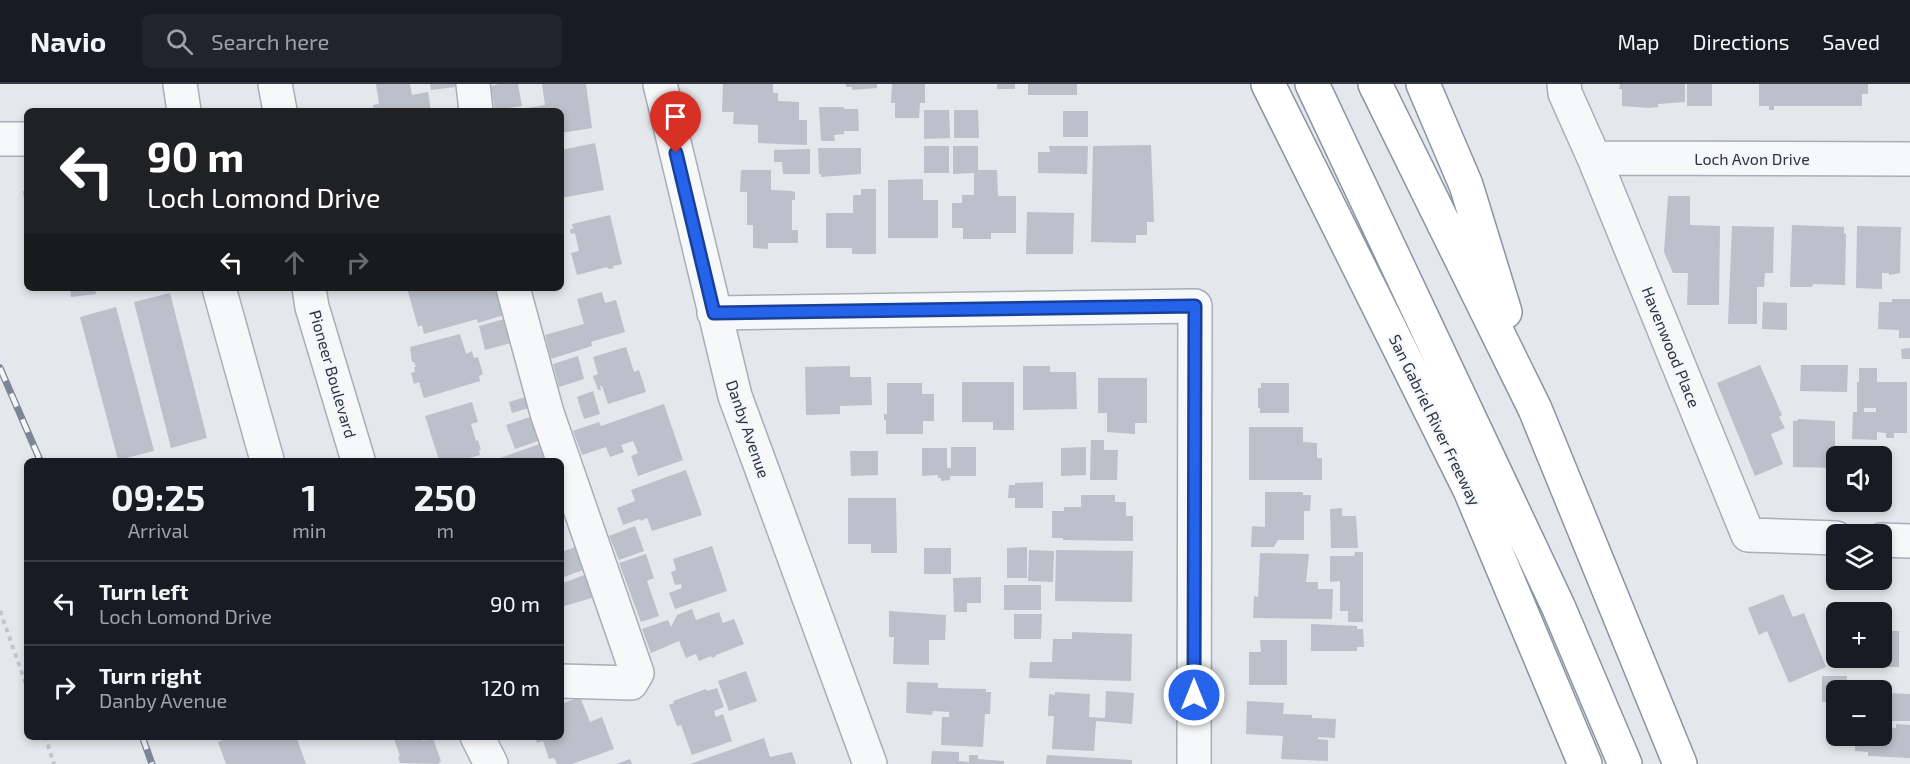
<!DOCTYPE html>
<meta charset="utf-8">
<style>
:root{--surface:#171b24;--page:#20242c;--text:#f1f3f6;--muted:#9ea1a6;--line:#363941}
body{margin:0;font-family:"Exo 2",sans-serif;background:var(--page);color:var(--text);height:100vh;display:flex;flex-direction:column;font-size:22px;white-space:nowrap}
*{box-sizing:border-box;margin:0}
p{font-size:20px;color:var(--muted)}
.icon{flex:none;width:33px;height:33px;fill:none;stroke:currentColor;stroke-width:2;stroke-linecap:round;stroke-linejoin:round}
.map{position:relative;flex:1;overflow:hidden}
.side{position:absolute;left:24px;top:374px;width:540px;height:282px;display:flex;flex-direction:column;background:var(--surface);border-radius:9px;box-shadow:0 3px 9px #0003}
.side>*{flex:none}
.banner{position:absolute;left:24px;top:24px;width:540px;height:183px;border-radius:9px;box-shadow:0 3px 9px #0003;background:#202124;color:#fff;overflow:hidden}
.controls{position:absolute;left:1826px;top:362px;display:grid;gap:12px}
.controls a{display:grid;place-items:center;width:66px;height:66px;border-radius:9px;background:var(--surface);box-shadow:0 3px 9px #0003;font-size:30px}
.pin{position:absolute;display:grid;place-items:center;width:51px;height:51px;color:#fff;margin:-62px -26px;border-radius:50% 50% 50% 0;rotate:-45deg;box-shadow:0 0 6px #0007}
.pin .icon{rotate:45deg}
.me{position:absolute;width:66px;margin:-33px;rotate:0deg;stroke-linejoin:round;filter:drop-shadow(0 0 4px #0008)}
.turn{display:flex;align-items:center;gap:21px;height:126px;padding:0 24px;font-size:27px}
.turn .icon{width:78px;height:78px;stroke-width:2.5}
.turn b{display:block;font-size:42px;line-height:51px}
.lanes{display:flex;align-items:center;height:57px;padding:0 24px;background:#0003;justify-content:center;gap:30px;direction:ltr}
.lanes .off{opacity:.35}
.eta{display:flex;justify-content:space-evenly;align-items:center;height:102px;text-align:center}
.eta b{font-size:36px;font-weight:700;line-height:42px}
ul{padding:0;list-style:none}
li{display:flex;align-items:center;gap:18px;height:84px;padding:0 24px;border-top:2px solid var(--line)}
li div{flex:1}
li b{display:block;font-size:22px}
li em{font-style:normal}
header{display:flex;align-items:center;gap:36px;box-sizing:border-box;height:84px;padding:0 30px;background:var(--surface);border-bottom:2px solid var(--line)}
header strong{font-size:28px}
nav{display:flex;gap:33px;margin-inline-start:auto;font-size:21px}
.search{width:420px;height:54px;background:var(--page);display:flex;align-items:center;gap:15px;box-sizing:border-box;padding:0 21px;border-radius:9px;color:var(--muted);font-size:22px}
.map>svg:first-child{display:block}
.building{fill:#bbc0ca;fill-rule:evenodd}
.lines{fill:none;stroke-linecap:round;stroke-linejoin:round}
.minor-casing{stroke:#a9aeb7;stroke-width:36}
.highway-casing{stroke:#8b94a3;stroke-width:36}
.path{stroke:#c2c5cb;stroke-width:4;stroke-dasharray:4.5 4.5;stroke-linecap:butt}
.minor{stroke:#f7f8fa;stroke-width:33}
.highway{stroke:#fff;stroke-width:33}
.rail-casing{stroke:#7d8696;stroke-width:7}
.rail{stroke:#f4f6f9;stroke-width:4.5;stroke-dasharray:14;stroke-linecap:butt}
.route-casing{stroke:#184099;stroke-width:15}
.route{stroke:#2563eb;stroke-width:10}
.labels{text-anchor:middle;stroke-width:4.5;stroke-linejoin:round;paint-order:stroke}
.street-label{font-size:16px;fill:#2b3445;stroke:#f4f6f9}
</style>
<header>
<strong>Navio</strong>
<div class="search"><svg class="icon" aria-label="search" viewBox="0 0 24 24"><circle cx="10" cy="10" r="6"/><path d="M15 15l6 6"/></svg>Search here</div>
<nav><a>Map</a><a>Directions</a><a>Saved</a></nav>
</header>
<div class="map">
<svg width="1910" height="680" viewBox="0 0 1910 680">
<rect width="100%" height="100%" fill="#e4e7ec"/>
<path class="building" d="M376,0h34l2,11 16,-3 3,19h-57l-1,-6 6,-1z
M430,0h25l1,3 -25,3z
M499,0h19l4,22 -27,4 -4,-24z
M542,0h44l6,44 -31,5v-22h-33v-3l17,-3z
M723,0h50v9h5v8l21,1v18h8v25l-49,-2v-18l-25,-1 1,-12h-12z
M846,0h31v4l-25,2v-3h-6z
M892,0h33v19h-5l-1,15h-24v-15h-4z
M997,0h18v5h-18z
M1028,0h49v11h-49z
M1620,0h65v18l-27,2v3l-8,1 -28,-2v-17h-3z
M1687,0h25v22h-25z
M1759,0h109v10h-6v12h-88v4h-5v-4h-10z
M819,23h25v2h14l1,22h-15v3l-10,1 1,6h-14z
M924,26h25l1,28 -26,1z
M954,26h24l1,28h-25z
M1063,27h25v26h-25z
M595,59l9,47 -43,8v-48z
M1151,61l3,77h-7v13h-11v8l-45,-1 2,-96z
M924,62h25v27h-25z
M953,62h25v24h19l1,26h18v37h-25v6h-28v-11h-11v-25h10v-8h12v-22l-21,1z
M1049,62h39l-1,28 -49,-1v-21h12z
M818,64h43v26l-40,3v-3h-2z
M810,65v25h-27l-1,-12h-8v-12z
M741,86h30v20l21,1 3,1v8h-3v30h6v13h-30v6l-15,-1v-23h-6v-33h-7z
M923,95v21h15v38h-50v-58z
M861,105h15v65h-24v-6h-26v-35h27v-18h8z
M23,107h4v22h-1z
M1668,112h22v29l30,1 -1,79h-32l1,-32h-15l-9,-21z
M1027,128l47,1 -1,41h-47z
M610,131l12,49 -9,2 1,2 -6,1 -1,-2 -30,8 -6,-22 8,-2 -4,-18 -4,1 -1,-5h3l-1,-5z
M1792,141l52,2v6l2,1 -1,51 -32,-1 -1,3h-22z
M1732,142l42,1 -1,46h-8l-1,14h-7v37h-29z
M1857,142l44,1 -1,46 -11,2v-2h-7v16l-26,-1z
M70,204h25l1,6 -25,3z
M407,204h87l1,4 2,-2 7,25 -26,8 -1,-4 -53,15 -2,-9 -4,2z
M602,208l3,11 11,-3 9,32 -34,10 1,4 -41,13 -6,-24 39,-11 -7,-25z
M170,209l37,145 -36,10 -37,-146z
M1892,215h18v39h-11v-8l-21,-1 1,-27h13z
M1763,218l24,1v27l-25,-1z
M116,223l38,144 -36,9 -38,-143z
M504,235l7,24 -26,7 -6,-24z
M460,250l6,20 6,-3 2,7 4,-1 5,17 -4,2 1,5 -56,17 -5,-16 -5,2 -3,-11 4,-1 -1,-5h2l-2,-5h-2l-2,-15z
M626,263l8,25 5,-2 7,22 -38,12 -6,-18h-2l1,4h-3l-5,-14 5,-2 -5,-17z
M1910,264v11h-8l-1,-10z
M578,272l6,23 -25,8 -6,-23z
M1760,281l22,50 -3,2 6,11 -14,6 12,30 -28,12 -38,-93z
M1801,281h47l-1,27 -47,-1z
M850,282v11h21l1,28 -32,1v8l-34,1 -1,-48z
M1023,282h27v6h26l1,37 -54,1z
M1859,284h18v14h30v51h-13v5h-8v-5l-9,-1v8l-25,-1 1,-27h4v-30h2zM1864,324h12v4h-12z
M1098,294h49v45h-12v11l-28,-2v-19h-9z
M962,298h52v48h-21v-8h-31z
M887,299h35v11h12v27h-11v13h-37v-14h-2v-6h3z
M1261,299h28v30h-29v-5h-2v-20h3z
M593,307l7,23 -16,5 -7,-22z
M529,312l3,11 -20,6 -3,-11z
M472,318l6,20 -7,2 5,17 2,-1 3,10h-2l1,5 -18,5h-23l-14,-44z
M664,320l19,56 -45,16 -7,-20 7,-3 -5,-12 -12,4 3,7 -14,5 -4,-10 -24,8 -9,-24 26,-9 2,4z
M533,332l8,24 -26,9 -9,-24z
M1798,335l37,2v47l-42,-1v-46h4z
M1249,343h54v15l14,1v15h5v22h-73z
M1091,356h13v10h14l-1,30h-27z
M542,359l6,17h-53z
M951,363h25v29h-26v4l-9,1v-3h-3v-3l-16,1v-28h25v20h4z
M1086,363v28l-25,1v-28z
M850,367h28v24l-27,1z
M686,386l16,45 -50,16 -5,-13 -6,3 -1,-2 -17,6 -6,-17 18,-7 -4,-11z
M1043,398v26h-28v-10h-7l1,-13h6v-2z
M1265,408h38v3h8l-1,16h-6v29h-26l-4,7h-23l1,-21 13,1z
M1081,411h34v7h11v14h7v25l-70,-1v-2h-11v-27h12v-4h17z
M848,414h48l1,55h-26v-9h-23z
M1342,424v8h14l2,32h-27l-1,-39z
M635,442l9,25 -25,9 -10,-24z
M578,462l8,23 -25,9v-26z
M712,462l15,45 -52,18 -6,-16 13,-5 -1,-4 -6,1 -4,-13 5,-2 -3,-11z
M1027,463v31h-20v-30z
M924,464h27v26h-27z
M1029,466l25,1 -1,31 -25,-1z
M1056,466l77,1 -1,51 -77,-1z
M1355,468h8v70h-15v-11h-8v-30l-10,1v-26h24z
M1260,469l49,1 -3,28h12v7h15l-1,30 -79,-1 1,-22 4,1z
M646,470l8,24 -7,3 12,35 -18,6 -22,-59z
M587,490l8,23 -34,10 2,-24z
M981,493v26h-14v9h-13l-1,-34z
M1004,501h37v25h-37z
M1783,510l10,23 11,-4 22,54 -37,16 -22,-52 -8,4 -11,-27z
M692,525l4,11 23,-8 4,11 11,-4 10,25 -28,11v1l-4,2 -1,-2 -12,5 -3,-7 -10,4 -7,-17 -28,12 -9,-24 26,-9 3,7 6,-12z
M889,527l57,4 -1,25h-16v25l-36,-1 1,-27h-5z
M1014,530h28l-1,25h-27z
M1311,540l46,2v3h6l1,18h-7v4h-46z
M1881,547h18v36h-45v-10h27z
M1072,548l60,2 -1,47 -102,-3 1,-16h22l1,-23h19z
M1260,556h27v45h-38v-33h12z
M746,587l11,30 -28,10 -11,-30z
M1822,592h25v14h-11v12h-14z
M907,598l31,1v5l48,1v3h5l-1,22h-5l-2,33 -42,-2 1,-28h7v-5l-16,-1 -1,4 -26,-2z
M717,604l7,19 -10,4 2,6 7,-3 9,27 -40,14 -11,-30 -4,1 -8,-21 5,-2 -1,-2 33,-12 1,2z
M1106,607l28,2 -2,31 -36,-3 -2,30 -42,-2 2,-33h-6l1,-22 6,1v-3l35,2 -1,23 16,1z
M1885,609l25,1v27h-25z
M580,613l10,25 12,-5 12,32 -42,15h-15l-3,-6 -5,1 -6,-18 -6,2 -2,-7h26v-32z
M1247,617l37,2 -1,11 29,1v3l24,1 -1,19 -17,-1v2l10,1v21l-47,-2 2,-23 -37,-2z
M1896,640l14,1v33l-42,-2v-4l-13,-1v-16h26v-8l15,1z
M232,652h64l10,28h-80l-8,-22z
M393,652h29l1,5 10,-3 8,23 -3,3 -38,-1 -2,-6 2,-1z
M764,654l6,19 22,-5 4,12h-106z
M932,667l27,1v9l10,1v-7h9v4l26,2v3h-73z
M1047,671l85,5v4h-86z
M630,675l2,5h-16z"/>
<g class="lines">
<g class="minor-casing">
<path id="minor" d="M180,0l4,27
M275,0l5,27
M473,0l3,27
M660,0l75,312 135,368
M1564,0l1,9 29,65 154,377 88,3
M0,55h27
M1594,74l316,1
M219,204l48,172
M309,204l3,19 46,153
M513,204l34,125 90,260 -6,10 -70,-2
M714,229l481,-7 -1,458
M1881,456l29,1
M477,652l14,28"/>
</g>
<g class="highway-casing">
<path id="highway" d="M1268,0l202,406 115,274
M1312,0l246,522 67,158
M1375,0l160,325 145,355
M1423,0l43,101 39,127"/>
</g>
<path class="path" d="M0,527l27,76
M45,652l9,28"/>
<use href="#minor" class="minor"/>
<use href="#highway" class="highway"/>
<g class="rail-casing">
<path id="rail" d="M0,284l40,92
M142,652l10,28"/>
</g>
<use href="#rail" class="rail"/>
</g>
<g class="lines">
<g class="route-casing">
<path id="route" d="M676,69l38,160 481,-7 -1,389"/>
</g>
<use href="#route" class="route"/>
</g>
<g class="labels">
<g class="street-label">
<text x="1752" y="81">Loch Avon Drive</text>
<text transform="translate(1671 263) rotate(68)" y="6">Havenwood Place</text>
<text transform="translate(333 290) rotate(74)" y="6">Pioneer Boulevard</text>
<text transform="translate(1435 336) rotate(64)" y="6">San Gabriel River Freeway</text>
<text transform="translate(748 345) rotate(71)" y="6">Danby Avenue</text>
</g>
</g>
</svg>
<div class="controls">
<a><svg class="icon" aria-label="sound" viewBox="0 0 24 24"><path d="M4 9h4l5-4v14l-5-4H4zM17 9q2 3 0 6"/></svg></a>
<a><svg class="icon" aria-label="layers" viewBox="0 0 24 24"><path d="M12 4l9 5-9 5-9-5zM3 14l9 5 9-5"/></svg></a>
<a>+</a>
<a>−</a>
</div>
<div class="pin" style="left:676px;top:69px;background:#d93025"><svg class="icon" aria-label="arrive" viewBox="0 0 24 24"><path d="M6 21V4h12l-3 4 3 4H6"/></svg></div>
<svg class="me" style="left:1194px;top:611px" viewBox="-20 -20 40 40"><circle r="17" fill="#2563eb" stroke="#fff" stroke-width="3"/><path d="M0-11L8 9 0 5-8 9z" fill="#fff"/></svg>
<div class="banner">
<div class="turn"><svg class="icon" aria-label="left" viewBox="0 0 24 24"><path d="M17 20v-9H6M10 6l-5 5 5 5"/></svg><div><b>90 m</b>Loch Lomond Drive</div></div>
<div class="lanes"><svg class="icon" aria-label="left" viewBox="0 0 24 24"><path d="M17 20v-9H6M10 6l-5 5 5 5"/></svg><svg class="icon off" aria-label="ahead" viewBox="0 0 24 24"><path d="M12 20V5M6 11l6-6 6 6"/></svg><svg class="icon off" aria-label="right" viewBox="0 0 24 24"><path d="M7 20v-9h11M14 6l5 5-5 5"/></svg></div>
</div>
<section class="side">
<div class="eta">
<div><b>09:25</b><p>Arrival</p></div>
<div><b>1</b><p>min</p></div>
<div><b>250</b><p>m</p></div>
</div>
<ul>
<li><svg class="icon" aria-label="left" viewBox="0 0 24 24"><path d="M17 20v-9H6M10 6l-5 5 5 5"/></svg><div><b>Turn left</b><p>Loch Lomond Drive</p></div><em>90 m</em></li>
<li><svg class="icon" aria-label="right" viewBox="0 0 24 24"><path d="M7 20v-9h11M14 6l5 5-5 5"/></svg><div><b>Turn right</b><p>Danby Avenue</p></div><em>120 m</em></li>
</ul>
</section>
</div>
